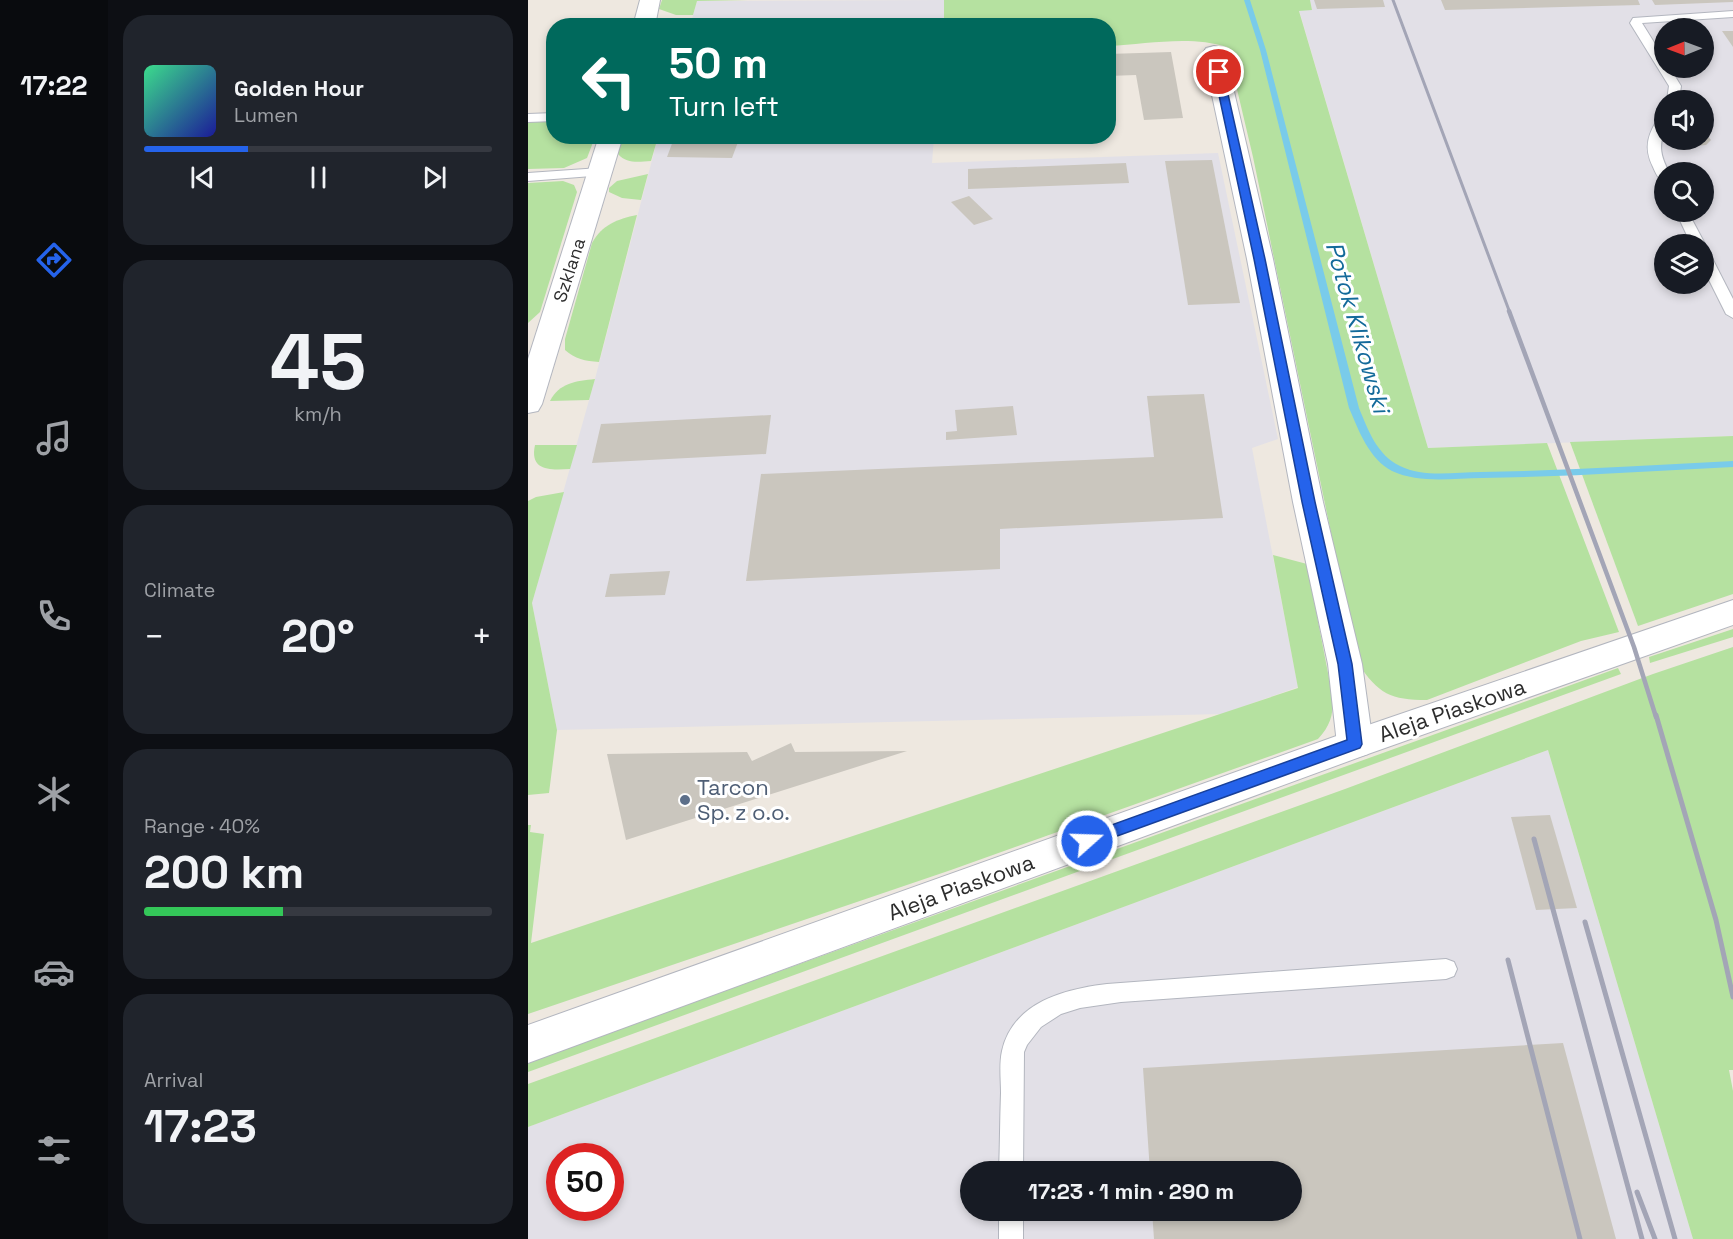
<!DOCTYPE html>
<html lang="en">
<head>
<meta charset="utf-8">
<style>
  :root { --surface:#171b24; --page:#20242c; --text:#f1f3f6; --muted:#9ea1a6; --line:#363941; --accent:#2563eb }
  body { margin:0; font-family:"Space Grotesk",sans-serif; background:var(--page); color:var(--text); height:100vh; display:flex; flex-direction:column; font-size:22px; white-space:nowrap }
  * { box-sizing:border-box; margin:0 }
  p { font-size:20px; color:var(--muted) }
  .icon { flex:none; width:33px; height:33px; fill:none; stroke:currentColor; stroke-width:2; stroke-linecap:round; stroke-linejoin:round }
  .map { position:relative; flex:1; overflow:hidden }
  .side { display:flex; flex-direction:column; gap:15px; padding:15px; background:#0d0f14; width:420px }
  .side>* { flex:none }
  .hud { position:absolute; left:18px; top:18px; width:570px; height:126px; border-radius:24px; box-shadow:0 3px 9px #0003; background:#00695c; color:#fff; overflow:hidden }
  .needle { width:39px; rotate:269deg }
  .fabs { position:absolute; left:1126px; top:18px; display:grid; gap:12px }
  .fabs a { display:grid; place-items:center; width:60px; height:60px; border-radius:50%; background:var(--surface); box-shadow:0 3px 9px #0003; font-size:30px }
  .speed { position:absolute; left:18px; top:1143px; display:flex; gap:12px; font-size:30px; font-weight:700; text-align:center }
  .speed>* { display:grid; place-content:center; width:78px; height:78px; border-radius:50%; background:var(--surface); box-shadow:0 3px 9px #0003; line-height:1 }
  .speed .limit { border:9px solid #d22; background:#fff; color:#111 }
  .pin { position:absolute; display:grid; place-items:center; width:51px; height:51px; color:#fff; margin:-26px; border:3px solid #fff; border-radius:50%; box-shadow:0 2px 6px #0007 }
  .me { position:absolute; width:66px; margin:-33px; rotate:70deg; stroke-linejoin:round; filter:drop-shadow(0 0 4px #0008) }
  .turn { display:flex; align-items:center; gap:21px; height:126px; padding:0 24px; font-size:27px }
  .turn .icon { width:78px; height:78px; stroke-width:2.5 }
  .turn b { display:block; font-size:42px; line-height:51px }
  .big { font-size:45px; font-weight:700; line-height:1.1 }
  .side .tile { flex:1; display:flex; flex-direction:column; justify-content:center; gap:9px; min-width:0; padding:0 21px; border-radius:24px; background:var(--page) }
  .side .dial { align-items:center; gap:0 }
  .dial b { font-size:78px; line-height:1 }
  .song { display:flex; align-items:center; gap:18px }
  .cover { width:72px; height:72px; border-radius:9px; background:linear-gradient(135deg,hsl(150 70% 55%),hsl(240 70% 35%)) }
  .played { height:6px; border-radius:3px; background:linear-gradient(90deg,var(--accent) 30%,var(--line) 30%) }
  .keys { display:flex; justify-content:space-around; direction:ltr }
  .heat { display:flex; justify-content:space-between; align-items:center; font-size:33px; direction:ltr }
  .charge { height:9px; border-radius:4px; background:linear-gradient(90deg,#34c759 40%,var(--line) 0) }
  .trip { position:absolute; left:432px; top:1161px; width:342px; height:60px; border-radius:30px; background:var(--surface); box-shadow:0 3px 9px #0003; font-weight:700; line-height:60px; text-align:center }
  main { display:flex; flex:1; min-height:0 }
  .dock { display:flex; flex-direction:column; width:108px; justify-content:space-around; align-items:center; background:#090b0e; color:var(--muted) }
  .dock .icon { width:42px; height:42px }
  .dock .active { color:var(--accent) }
  .dock b { font-size:27px; color:var(--text) }
  .map>svg:first-child { display:block }
  .industrial { fill:#e2e0e7; fill-rule:evenodd }
  .green { fill:#b5e1a0 }
  .lines { fill:none; stroke-linecap:round; stroke-linejoin:round }
  .stream { fill:#79cbea; fill-rule:evenodd }
  .building { fill:#cac6be }
  .service-casing { stroke:#b3b6bf; stroke-width:2 }
  .minor-casing { stroke:#b3b6bf; stroke-width:2 }
  .secondary-casing { stroke:#b3b6bf; stroke-width:2 }
  .service { fill:#fff; fill-rule:evenodd }
  .minor { fill:#fff; fill-rule:evenodd }
  .secondary { fill:#fff; fill-rule:evenodd }
  .rail-far2 { stroke:#a3a5b6; stroke-width:3 }
  .rail-far1 { stroke:#a3a5b6; stroke-width:4.5 }
  .rail { stroke:#a3a5b6; stroke-width:5 }
  .route { fill:#2563eb; stroke:#184099; stroke-width:1.5 }
  .service-dot { fill:#5c6f8a; stroke:#fff; stroke-width:2 }
  .labels { text-anchor:middle; dominant-baseline:central; stroke-width:6; stroke-linejoin:round; paint-order:stroke }
  .far-street-label { font-size:18px; fill:#2d2d2d; stroke:#fff }
  .street-label { font-size:22px; fill:#2d2d2d; stroke:#fff }
  .service-label { font-size:22px; fill:#4e5e75; stroke:#fff; text-anchor:start }
  .water-label { font-size:24px; font-style:italic; fill:#136a9a; stroke:#fff }
</style>
</head>
<body>
<main>
<nav class="dock">
<b>17:22</b>
<svg class="icon active" aria-label="directions" viewBox="0 0 24 24"><path d="M12 3l9 9-9 9-9-9zM9 14v-3h6M13 9l2 2-2 2"/></svg>
<svg class="icon" aria-label="music" viewBox="0 0 24 24"><path d="M9 18V5l10-2v13"/><circle cx="6" cy="18" r="3"/><circle cx="16" cy="16" r="3"/></svg>
<svg class="icon" aria-label="phone" viewBox="0 0 24 24"><path d="M5 4h4l2 5-3 2q2 4 5 5l2-3 5 2v4C11 20 4 13 5 4z"/></svg>
<svg class="icon" aria-label="climate" viewBox="0 0 24 24"><path d="M12 3v18M4 7l16 10M4 17L20 7"/></svg>
<svg class="icon" aria-label="car" viewBox="0 0 24 24"><path d="M5 17H2v-5l4-1 3-4h7l3 4 3 1v5h-3M9 17h6M6 11h13"/><circle cx="7" cy="17" r="2"/><circle cx="17" cy="17" r="2"/></svg>
<svg class="icon" aria-label="filters" viewBox="0 0 24 24"><path d="M4 7h16M4 17h16"/><circle cx="9" cy="7" r="2"/><circle cx="15" cy="17" r="2"/></svg>
</nav>
<section class="side">
<div class="tile">
<div class="song"><i class="cover"></i><div><b>Golden Hour</b><p>Lumen</p></div></div>
<div class="played"></div>
<div class="keys"><svg class="icon" aria-label="previous" viewBox="0 0 24 24"><path d="M18 5L8 12l10 7zM5 5v14"/></svg><svg class="icon" aria-label="pause" viewBox="0 0 24 24"><path d="M8 5v14M16 5v14"/></svg><svg class="icon" aria-label="next" viewBox="0 0 24 24"><path d="M6 5l10 7-10 7zM19 5v14"/></svg></div>
</div>
<div class="tile dial"><b>45</b><p>km/h</p></div>
<div class="tile"><p>Climate</p>
<div class="heat"><a>−</a><b class="big">20°</b><a>+</a></div>
</div>
<div class="tile"><p>Range · 40%</p><b class="big">200 km</b><div class="charge"></div></div>
<div class="tile"><p>Arrival</p><b class="big">17:23</b></div>
</section>
<div class="map">
<svg width="1205" height="1239" viewBox="0 0 1205 1239">
  <rect width="100%" height="100%" fill="#eee8e0"/>
  <g class="industrial">
    <polygon points="416,0 416,25 162,26 169,1"/>
    <path d="M782 0H1205V436L900 448 771 10H784ZM1137 28H1176V68H1137ZM1137 100H1176V140H1137ZM1137 172H1176V212H1137ZM1137 244H1176V284H1137Z"/>
    <polygon points="130,137 406,137 404,163 690,153 750,439 724,448 770,687 694,714 29,730 4,603 67,379"/>
    <path d="M1020 750 1165 1239H0V1127ZM32 1156H82V1208H32ZM442 1172H764V1210H442Z"/>
  </g>
  <g class="green">
    <polygon points="134,0 220,0 169,1 165,15 148,15 131,9"/>
    <path d="M416 0H782L784 10 771 11 900 448 1019 443 1091 632 1053 641 899 700C863 700 850 694 830 663L725 157 699 47C663 35 618 44 581 46L580 26 416 25Z"/>
    <polygon points="0,121 25,121 26,136 67,137 59,158 36,168 0,169"/>
    <path d="M94 137H130L123 161C110 162 99 164 90 154Z"/>
    <polygon points="120,174 113,200 94,198 81,192 81,188 89,181"/>
    <polygon points="35,181 46,185 49,192 12,312 0,323 0,183"/>
    <path d="M109 215 71 362C57 361 47 359 37 350V339L64 243C74 225 89 219 109 215Z"/>
    <path d="M67 379 61 400 22 401C31 383 48 381 67 379Z"/>
    <polygon points="1205,436 1205,594 1110,626 1042,442"/>
    <path d="M7 445H49L42 469C24 470 1 472 7 445Z"/>
    <polygon points="36,492 4,603 29,730 21,793 0,795 0,501 8,497"/>
    <path d="M745 555 779 564 805 699C805 716 802 726 790 739L423 870 0 1014V825H3L2 832 16 834 3 943 770 688Z"/>
    <polygon points="1205,629 1205,637 1122,663 1121,657"/>
    <polygon points="1205,647 1205,1070 1201,1070 1205,1091 1205,1239 1165,1239 1020,750 0,1127 0,1084 817,789 1125,674"/>
    <polygon points="1090,668 1093,674 0,1072 0,1062"/>
  </g>
  <g class="lines">
    <path class="stream" d="M716 0H722L738 50 831 408C840 430 849 455 872 466 896 478 927 472 953 472 1037 471 1121 465 1205 461V467C1121 471 1038 477 954 478 925 478 892 484 864 471 841 459 831 431 821 408L732 50Z"/>
  </g>
  <g class="building">
    <polygon points="786,0 855,0 857,7 789,9"/>
    <polygon points="913,0 1110,0 1112,5 917,10"/>
    <polygon points="1124,0 1205,0 1205,2 1127,5"/>
    <polygon points="1194,31 1205,31 1205,47"/>
    <polygon points="643,52 655,118 616,120 608,75 580,76 580,54"/>
    <polygon points="1176,132 1183,140 1178,145 1166,146 1151,140 1176,140"/>
    <polygon points="145,141 210,142 204,158 139,157"/>
    <polygon points="684,160 712,303 660,305 637,161"/>
    <polygon points="598,163 601,183 440,189 440,169"/>
    <polygon points="441,196 465,219 446,225 423,202"/>
    <polygon points="676,394 695,518 472,529 472,569 218,581 233,474 626,457 619,396"/>
    <polygon points="485,406 489,435 418,440 418,432 429,431 427,410"/>
    <polygon points="243,415 238,454 64,463 73,424"/>
    <polygon points="142,571 137,595 77,597 82,574"/>
    <polygon points="263,743 267,752 379,751 98,840 79,754 219,752 224,761"/>
    <polygon points="1022,815 1049,908 1008,910 983,817"/>
    <polygon points="1035,1043 1088,1239 626,1239 624,1210 764,1210 764,1172 622,1172 615,1068"/>
  </g>
  <g class="lines">
    <g class="service-casing">
      <g id="service">
        <polygon points="1205,11 1205,17 1114,23 1137,60 1137,68 1142,68 1153,86 1151,100 1139,100 1141,86 1102,23 1105,18"/>
        <polygon points="26,113 26,121 0,122 0,114"/>
        <path d="M1137 113C1137 141 1126 144 1141 172H1137V181C1130 179 1128 174 1125 167 1115 147 1120 133 1133 114Z"/>
        <polygon points="72,168 79,172 77,175 0,181 0,173"/>
        <polygon points="1148,212 1160,212 1177,244 1176,245 1163,244"/>
        <polygon points="1176,252 1183,256 1205,299 1205,318 1198,314 1176,270"/>
        <path d="M918 959 926 962 929 969 926 976 918 979 593 1002 552 1008 533 1014 513 1027 499 1045 496 1052 495 1172H471C472 1145 472 1119 473 1093 473 1080 471 1064 474 1051 485 1002 537 989 579 984Z"/>
        <rect x="471" y="1210" width="24" height="29"/>
      </g>
    </g>
    <g class="minor-casing">
      <g id="minor">
        <polygon points="112,0 132,0 127,26 105,26"/>
        <polygon points="686,46 694,48 697,53 745,259 795,502 834,664 845,744 840,754 827,758 814,754 809,744 800,664 765,502 719,259 675,53 678,48"/>
        <polygon points="71,136 95,136 14,404 10,411 0,413 0,359"/>
      </g>
    </g>
    <g class="secondary-casing">
      <polygon id="secondary" points="1205,600 1205,625 840,754 0,1063 0,1025 814,734"/>
    </g>
    <use href="#service" class="service"/>
    <use href="#minor" class="minor"/>
    <use href="#secondary" class="secondary"/>
    <polyline class="rail-far2" points="865,0 982,313"/>
    <polyline class="rail-far1" points="981,311 1106,647 1128,717"/>
    <g class="rail">
      <polyline points="1128,715 1188,920 1205,997"/>
      <polyline points="1006,839 1114,1239"/>
      <polyline points="1057,922 1147,1239"/>
      <polyline points="980,960 1052,1239"/>
      <polyline points="1109,1192 1127,1239"/>
    </g>
  </g>
  <polygon class="route" points="691,69 695,72 737,259 787,502 824,664 834,744 832,748 559,847 553,845 551,841 553,836 819,740 810,664 774,502 726,259 686,72"/>
  <circle class="service-dot" cx="157" cy="800" r="6"/>
  <g class="labels">
    <g class="far-street-label">
      <text transform="translate(41 270) rotate(-72)">Szklana</text>
    </g>
    <g class="street-label">
      <text transform="translate(924 710) rotate(-19)">Aleja Piaskowa</text>
      <text transform="translate(433 887) rotate(-20)">Aleja Piaskowa</text>
    </g>
    <g class="service-label">
      <text x="169" y="787">Tarcon<tspan x="169" dy="25">Sp. z o.o.</tspan></text>
    </g>
    <g class="water-label">
      <text transform="translate(830 327) rotate(74)">Potok Klikowski</text>
    </g>
  </g>
</svg>
<div class="fabs">
<a><svg class="needle" viewBox="-14 -14 28 28"><path d="M0-13l5 13h-10z" fill="#e53935"/><path d="M0 13l5-13h-10z" fill="#9ea1a6"/></svg></a>
<a><svg class="icon" aria-label="sound" viewBox="0 0 24 24"><path d="M4 9h4l5-4v14l-5-4H4zM17 9q2 3 0 6"/></svg></a>
<a><svg class="icon" aria-label="search" viewBox="0 0 24 24"><circle cx="10" cy="10" r="6"/><path d="M15 15l6 6"/></svg></a>
<a><svg class="icon" aria-label="layers" viewBox="0 0 24 24"><path d="M12 4l9 5-9 5-9-5zM3 14l9 5 9-5"/></svg></a>
</div>
<div class="speed"><div class="limit">50</div></div>
<div class="pin" style="left:691px;top:72px;background:#d93025"><svg class="icon" aria-label="arrive" viewBox="0 0 24 24"><path d="M6 21V4h12l-3 4 3 4H6"/></svg></div>
<svg class="me" style="left:559px;top:841px" viewBox="-20 -20 40 40"><circle r="17" fill="#2563eb" stroke="#fff" stroke-width="3"/><path d="M0-11L8 9 0 5-8 9z" fill="#fff"/></svg>
<div class="trip">17:23 · 1 min · 290 m</div>
<div class="hud">
<div class="turn"><svg class="icon" aria-label="left" viewBox="0 0 24 24"><path d="M17 20v-9H6M10 6l-5 5 5 5"/></svg><div><b>50 m</b>Turn left</div></div>
</div>
</div>
</main>
</body>
</html>
